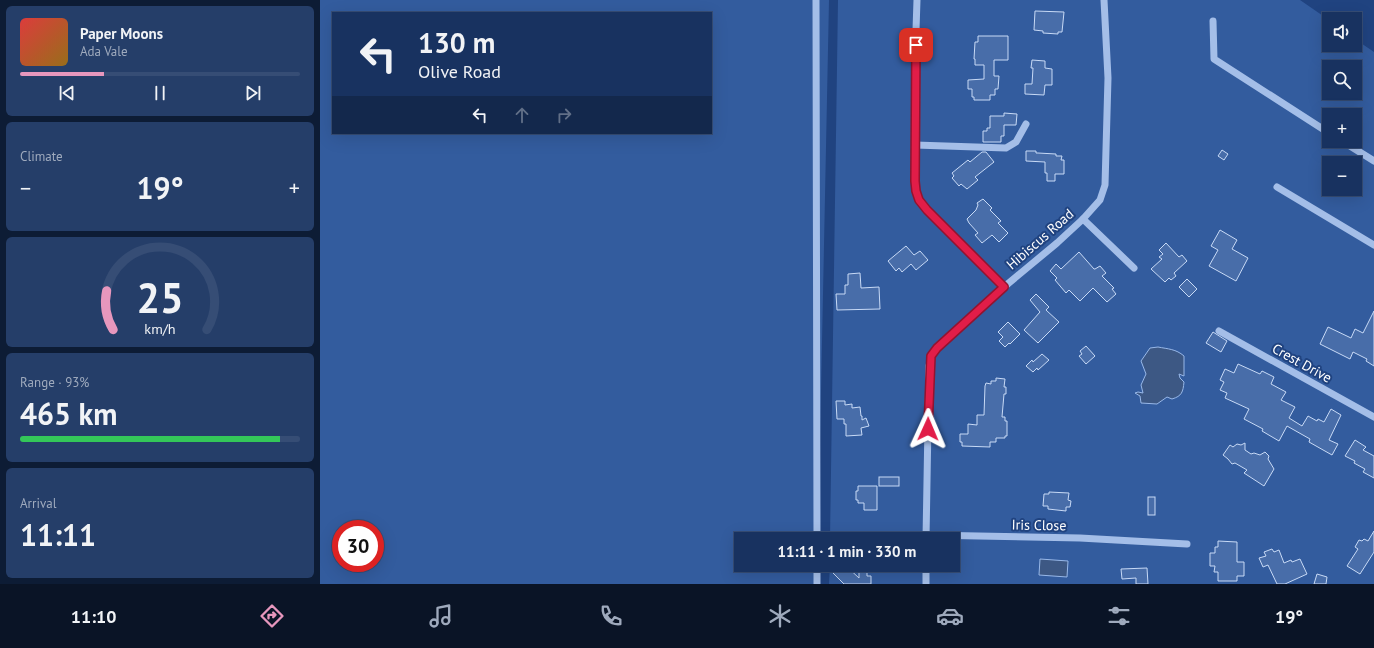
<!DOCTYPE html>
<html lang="en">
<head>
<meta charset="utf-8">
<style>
  :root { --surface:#183260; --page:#253e69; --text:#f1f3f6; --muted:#9faabd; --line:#364d75; --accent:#e797bd }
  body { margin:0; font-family:"PT Sans",sans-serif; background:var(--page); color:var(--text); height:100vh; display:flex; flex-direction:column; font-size:15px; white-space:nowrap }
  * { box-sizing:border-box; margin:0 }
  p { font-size:13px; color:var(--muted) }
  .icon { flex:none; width:22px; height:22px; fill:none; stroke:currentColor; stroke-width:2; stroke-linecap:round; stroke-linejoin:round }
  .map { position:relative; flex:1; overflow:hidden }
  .side { display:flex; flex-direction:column; gap:6px; padding:6px; background:#0d1c35; width:320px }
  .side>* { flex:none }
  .guide { position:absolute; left:12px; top:12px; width:380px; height:122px; border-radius:0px; box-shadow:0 4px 16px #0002,0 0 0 1px var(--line); background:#183260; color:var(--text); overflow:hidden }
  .buttons { position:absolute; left:1002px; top:12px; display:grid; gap:8px }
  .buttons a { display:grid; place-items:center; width:40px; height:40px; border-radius:0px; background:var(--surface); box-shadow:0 4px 16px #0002,0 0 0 1px var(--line); font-size:20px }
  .speed { position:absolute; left:12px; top:520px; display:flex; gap:8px; font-size:20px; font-weight:700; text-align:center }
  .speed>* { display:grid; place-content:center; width:52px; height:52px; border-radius:50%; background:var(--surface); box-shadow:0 4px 16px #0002,0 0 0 1px var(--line); line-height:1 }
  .speed .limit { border:6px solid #d22; background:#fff; color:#111 }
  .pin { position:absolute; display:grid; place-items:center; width:34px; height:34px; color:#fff; margin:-17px; border-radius:8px; box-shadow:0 2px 6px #0006 }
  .me { position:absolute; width:44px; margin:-22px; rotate:1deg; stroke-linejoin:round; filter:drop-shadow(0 0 3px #0008) }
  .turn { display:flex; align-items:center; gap:14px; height:84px; padding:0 20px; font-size:18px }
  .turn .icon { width:52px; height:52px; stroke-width:2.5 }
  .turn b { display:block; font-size:28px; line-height:34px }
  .lanes { display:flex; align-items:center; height:38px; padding:0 20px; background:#0003; justify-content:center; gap:20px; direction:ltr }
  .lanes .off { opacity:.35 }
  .big { font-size:30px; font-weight:600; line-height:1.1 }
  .side .widget { flex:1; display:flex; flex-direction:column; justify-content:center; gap:6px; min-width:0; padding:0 14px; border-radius:6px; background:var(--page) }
  .side .dial { align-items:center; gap:0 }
  .dial svg { height:104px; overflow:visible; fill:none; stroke:var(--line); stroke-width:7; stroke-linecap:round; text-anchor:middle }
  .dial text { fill:var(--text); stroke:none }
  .song { display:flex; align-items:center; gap:12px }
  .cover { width:48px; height:48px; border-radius:6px; background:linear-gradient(135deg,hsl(0 70% 55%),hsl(40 70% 35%)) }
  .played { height:4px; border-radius:2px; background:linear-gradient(90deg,var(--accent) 30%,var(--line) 30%) }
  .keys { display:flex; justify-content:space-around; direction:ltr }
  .heat { display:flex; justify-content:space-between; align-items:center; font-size:22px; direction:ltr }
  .charge { height:6px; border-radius:3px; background:linear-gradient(90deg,#34c759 93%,var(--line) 0) }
  .trip { position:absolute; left:414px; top:532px; width:226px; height:40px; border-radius:0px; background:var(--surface); box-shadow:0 4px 16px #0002,0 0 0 1px var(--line); font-weight:600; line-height:40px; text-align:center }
  .dock { display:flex; height:64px; justify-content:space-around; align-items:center; background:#0a1426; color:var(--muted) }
  .dock .icon { width:28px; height:28px }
  .dock .selected { color:var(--accent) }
  .dock b { font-size:18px; color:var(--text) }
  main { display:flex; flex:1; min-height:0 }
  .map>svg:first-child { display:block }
  .green { fill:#335c9e; fill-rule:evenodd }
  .water { fill:#3d5884; stroke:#98b8e9 }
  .building { fill:#486da9; stroke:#c8daf6 }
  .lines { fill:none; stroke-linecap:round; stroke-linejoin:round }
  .minor { stroke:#a4bee8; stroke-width:7 }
  .route-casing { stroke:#92132f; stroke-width:10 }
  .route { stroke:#e11d48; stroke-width:7 }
  .labels { text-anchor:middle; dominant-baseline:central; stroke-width:4; stroke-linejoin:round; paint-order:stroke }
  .street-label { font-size:14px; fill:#fff; stroke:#204380 }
</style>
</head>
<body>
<main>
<section class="side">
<div class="widget">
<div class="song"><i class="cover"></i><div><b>Paper Moons</b><p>Ada Vale</p></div></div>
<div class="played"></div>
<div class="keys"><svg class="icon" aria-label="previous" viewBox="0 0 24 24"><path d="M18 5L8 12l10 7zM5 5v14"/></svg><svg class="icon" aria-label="pause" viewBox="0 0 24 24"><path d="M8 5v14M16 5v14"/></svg><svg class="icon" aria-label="next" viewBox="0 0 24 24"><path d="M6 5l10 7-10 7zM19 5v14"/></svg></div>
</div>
<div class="widget"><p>Climate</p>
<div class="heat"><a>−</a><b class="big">19°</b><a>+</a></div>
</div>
<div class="widget dial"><svg viewBox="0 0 100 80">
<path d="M14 69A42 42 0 1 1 86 69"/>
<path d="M14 69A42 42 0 0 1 9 39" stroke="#e797bd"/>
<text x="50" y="56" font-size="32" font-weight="700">25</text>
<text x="50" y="72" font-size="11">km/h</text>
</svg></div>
<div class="widget"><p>Range · 93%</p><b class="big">465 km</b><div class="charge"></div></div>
<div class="widget"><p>Arrival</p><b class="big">11:11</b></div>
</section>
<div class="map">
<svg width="1054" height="584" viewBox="0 0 1054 584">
  <rect width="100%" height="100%" fill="#204380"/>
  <g class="green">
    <path d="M0 0H509L498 539H421V565H497V584H0ZM13 13H391V133H13ZM21 529H55V563H21Z"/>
    <path d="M518 0H980L1009 20V45H1035V39L1054 52V584H509L510 565H633V539H510ZM1009 67H1035V93H1009ZM1009 115H1035V141H1009ZM1009 163H1035V189H1009Z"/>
  </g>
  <g class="water">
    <path d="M838 347C848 349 856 349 864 356V376L859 374 860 378 864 382C863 392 862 396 852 399L847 397 837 404 821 403 820 396 815 393 818 392 823 393 821 385 826 374 821 361 830 348Z"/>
    <polygon points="720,559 748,561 747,577 719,575"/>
  </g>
  <g class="building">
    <polygon points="715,11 744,12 742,32 738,32 738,34 723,33 723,31 714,30"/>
    <polygon points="658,36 688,36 688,60 674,60 674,76 679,76 678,89 675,89 675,95 670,95 670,100 654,100 654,97 652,97 652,89 648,89 648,80 664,79 664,65 655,65 655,59 654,59 655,42 658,42"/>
    <polygon points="712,60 725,61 725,68 732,69 732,85 725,85 724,95 705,94 705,84 712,84 713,68 711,68"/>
    <polygon points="684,113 697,114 696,125 684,125 684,136 681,136 681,142 663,142 663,131 667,131 667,128 670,128 670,116 684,116"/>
    <polygon points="902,150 908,154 904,160 898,156"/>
    <polygon points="706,151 716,151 716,153 718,153 736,154 736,156 742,156 741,160 744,160 744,174 735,174 735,181 727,181 727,173 725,173 725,162 706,161"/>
    <polygon points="662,152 666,152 674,162 655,177 658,180 647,189 641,184 639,186 632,178 634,176 632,173 648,160 650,162"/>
    <polygon points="663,199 672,208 670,210 681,221 678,223 688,233 679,242 672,235 662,243 655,235 658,233 649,223 647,219 656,210 658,205 657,203"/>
    <polygon points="900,230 917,240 912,249 928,258 916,281 889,266 898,250 891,246"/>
    <polygon points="846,243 859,257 862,255 867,261 854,273 856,276 851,280 849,278 845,282 831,269 842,259 839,257 843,254 839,250"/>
    <polygon points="586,246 594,255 600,251 608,260 596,270 591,264 582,272 579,268 576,271 568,261"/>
    <polygon points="759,252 774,269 775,269 780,266 786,273 782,276 794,288 792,289 796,294 787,302 773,288 760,301 749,290 746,293 735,280 737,278 730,271 736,264 741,269"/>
    <polygon points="540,273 541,288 559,287 560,309 517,310 516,294 525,294 525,285 528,285 528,274"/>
    <polygon points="867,279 877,289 869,297 859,287"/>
    <polygon points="716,294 729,307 726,310 739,322 718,343 704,330 720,312 710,300"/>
    <polygon points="1054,311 1054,366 1046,361 1047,359 1033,352 1030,359 1000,344 1008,327 1031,338 1035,329 1043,333"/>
    <polygon points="688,322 700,334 690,344 689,343 685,347 679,341 683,337 678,332"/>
    <polygon points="893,332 907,341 901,352 886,343"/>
    <polygon points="766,346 775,356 766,364 759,356 762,354 760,351"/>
    <polygon points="722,354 729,360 718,370 717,368 713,372 706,366 712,360 713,362"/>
    <polygon points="918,364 940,374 942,371 954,377 951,384 966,392 961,400 975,407 969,418 982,426 988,416 997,421 998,419 1004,422 1011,409 1021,415 1009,440 1018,444 1012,455 989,442 990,439 967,426 959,441 942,431 943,429 924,419 929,409 905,398 907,393 900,390 904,382 900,380 905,369 914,373"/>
    <polygon points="676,378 685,379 684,387 686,387 686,394 684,394 682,417 685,417 685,421 687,421 687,436 685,436 685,438 676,438 676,442 670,442 670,447 642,446 642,442 640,442 640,434 648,434 648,424 657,425 657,415 664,415 665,386 666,383 671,384 671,381 676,381"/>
    <polygon points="516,401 525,401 525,405 532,404 532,408 540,407 541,416 542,416 542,420 546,418 549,426 541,428 542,435 526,436 526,424 524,424 524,419 517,419"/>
    <polygon points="1035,440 1046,447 1043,450 1054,456 1054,478 1043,472 1045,469 1034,463 1035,461 1025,456"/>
    <polygon points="925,443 925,450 931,454 934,453 940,455 945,452 949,456 948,459 954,469 944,486 924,473 927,470 915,463 912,464 908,459 903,455 910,445 913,447 917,444 921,445"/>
    <rect x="559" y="477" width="20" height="9"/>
    <polygon points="538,486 557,486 557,510 544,510 544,503 538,503 538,500 536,500 536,491 538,491"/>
    <polygon points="729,492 749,493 748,500 751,501 750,507 746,507 746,511 728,509 728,506 723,506 724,494 729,494"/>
    <rect x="828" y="497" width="7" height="18"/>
    <polygon points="1054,531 1054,552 1040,574 1027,566 1038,549 1035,547 1039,540 1042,541 1044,539 1048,541"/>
    <polygon points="898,541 917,542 917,562 924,562 924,576 917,576 917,581 898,581 898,572 894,572 895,566 890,566 890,553 895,553 895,547 898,547"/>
    <polygon points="952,549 954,552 959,550 964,563 971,560 972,562 980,559 987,574 965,584 957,584 948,565 943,567 939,558 946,556 944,552"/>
    <polygon points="519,565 525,565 539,578 539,568 547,568 547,576 551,576 551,584 524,584 512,572"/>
    <polygon points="827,568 828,584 816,584 816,578 802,579 801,569"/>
    <polygon points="997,574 1007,577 1006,584 994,584"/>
  </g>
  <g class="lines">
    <g class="minor">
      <polyline points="496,0 497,539"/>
      <polyline points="597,0 595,60 596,191 599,200 607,210 684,287"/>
      <polyline points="893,21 894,59 1009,133"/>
      <polyline points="1022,141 1054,161"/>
      <polyline points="595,145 686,148 696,142 706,124"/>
      <polyline points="957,187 1054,245"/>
      <polyline points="763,219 814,268"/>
      <polyline points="899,331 1054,417"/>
      <polyline points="606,535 760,538 867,544"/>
      <polyline points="606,539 609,366 611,356 617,348 684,287 737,243 763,219 780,200 785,185 788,78 784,0"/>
      <polyline points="497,565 497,584"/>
      <polyline points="606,565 606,584"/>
    </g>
  </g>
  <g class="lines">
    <g class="route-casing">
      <polyline id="route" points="596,45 595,181 596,191 599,200 607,210 684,287 617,348 611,356 608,429"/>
    </g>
    <use href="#route" class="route"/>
  </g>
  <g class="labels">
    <g class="street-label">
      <text transform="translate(720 239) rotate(-41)">Hibiscus Road</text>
      <text transform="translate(982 363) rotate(29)">Crest Drive</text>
      <text transform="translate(719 525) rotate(1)">Iris Close</text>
    </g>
  </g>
</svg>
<div class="buttons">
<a><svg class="icon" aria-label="sound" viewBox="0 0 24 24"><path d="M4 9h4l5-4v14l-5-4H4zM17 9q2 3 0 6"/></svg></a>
<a><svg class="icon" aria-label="search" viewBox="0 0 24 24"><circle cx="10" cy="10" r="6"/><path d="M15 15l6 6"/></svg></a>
<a>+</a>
<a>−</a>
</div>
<div class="speed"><div class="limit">30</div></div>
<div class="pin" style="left:596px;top:45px;background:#d93025"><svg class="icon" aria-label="arrive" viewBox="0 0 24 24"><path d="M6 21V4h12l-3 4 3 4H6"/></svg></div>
<svg class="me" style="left:608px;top:429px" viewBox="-20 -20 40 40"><path d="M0-17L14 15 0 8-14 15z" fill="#e11d48" stroke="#fff" stroke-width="4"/></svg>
<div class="trip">11:11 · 1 min · 330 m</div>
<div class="guide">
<div class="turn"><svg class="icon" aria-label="left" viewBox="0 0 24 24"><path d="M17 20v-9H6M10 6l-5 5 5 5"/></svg><div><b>130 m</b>Olive Road</div></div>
<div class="lanes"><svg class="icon" aria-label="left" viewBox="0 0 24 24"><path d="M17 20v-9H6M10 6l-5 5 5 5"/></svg><svg class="icon off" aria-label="ahead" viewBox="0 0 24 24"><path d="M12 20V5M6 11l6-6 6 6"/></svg><svg class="icon off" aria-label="right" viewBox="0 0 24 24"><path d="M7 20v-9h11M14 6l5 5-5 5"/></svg></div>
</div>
</div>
</main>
<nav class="dock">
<b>11:10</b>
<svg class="icon selected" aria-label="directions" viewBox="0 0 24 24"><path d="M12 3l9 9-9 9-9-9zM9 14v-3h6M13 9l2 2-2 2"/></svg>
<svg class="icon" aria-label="music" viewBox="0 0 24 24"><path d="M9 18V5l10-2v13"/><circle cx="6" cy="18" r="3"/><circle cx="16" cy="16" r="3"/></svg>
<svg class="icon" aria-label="phone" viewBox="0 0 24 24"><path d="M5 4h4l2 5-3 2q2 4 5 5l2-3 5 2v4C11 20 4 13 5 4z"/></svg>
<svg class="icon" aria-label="climate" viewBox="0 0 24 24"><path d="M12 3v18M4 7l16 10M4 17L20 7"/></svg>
<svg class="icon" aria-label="car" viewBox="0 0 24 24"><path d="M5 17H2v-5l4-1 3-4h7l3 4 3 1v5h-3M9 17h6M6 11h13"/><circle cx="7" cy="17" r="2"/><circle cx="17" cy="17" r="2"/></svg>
<svg class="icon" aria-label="filters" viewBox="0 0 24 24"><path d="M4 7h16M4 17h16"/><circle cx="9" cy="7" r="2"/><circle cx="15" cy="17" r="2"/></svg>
<b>19°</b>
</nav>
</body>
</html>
